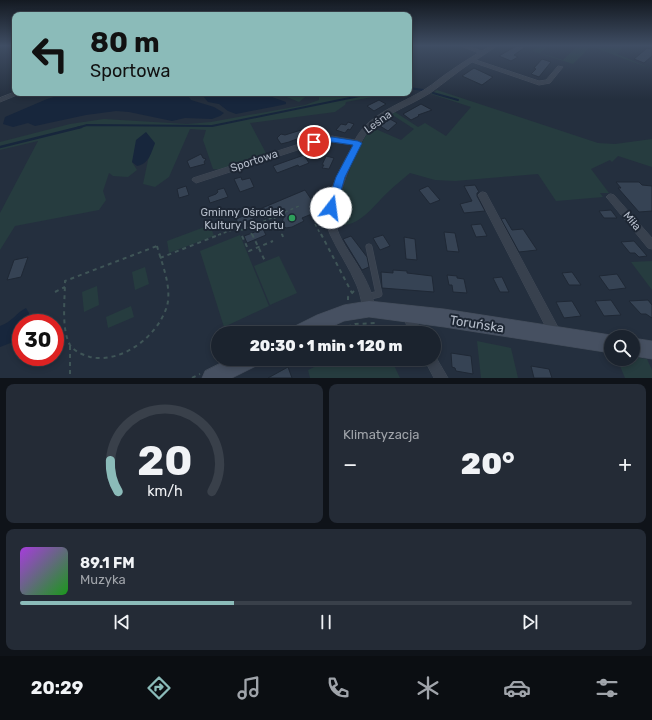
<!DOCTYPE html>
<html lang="pl">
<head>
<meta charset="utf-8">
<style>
  :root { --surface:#1b232e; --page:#242b36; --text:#f1f3f6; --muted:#a0a4aa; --line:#39404a; --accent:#8bbbb9 }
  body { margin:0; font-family:Rubik,sans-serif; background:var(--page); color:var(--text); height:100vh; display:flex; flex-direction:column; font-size:15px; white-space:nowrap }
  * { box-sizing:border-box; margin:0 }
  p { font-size:13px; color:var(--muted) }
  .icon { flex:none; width:22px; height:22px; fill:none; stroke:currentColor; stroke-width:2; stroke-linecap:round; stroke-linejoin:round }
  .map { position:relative; height:378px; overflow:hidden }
  .sheet { display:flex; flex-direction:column; gap:6px; padding:6px; background:#0f1319; flex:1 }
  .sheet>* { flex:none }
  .guide { position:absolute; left:12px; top:12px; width:400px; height:84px; border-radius:8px; box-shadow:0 2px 6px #0003,0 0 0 1px var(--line); background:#8bbbb9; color:#111; overflow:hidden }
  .controls { position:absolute; left:604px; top:330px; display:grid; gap:8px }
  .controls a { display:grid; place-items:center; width:36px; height:36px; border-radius:50%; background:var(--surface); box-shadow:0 2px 6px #0003,0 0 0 1px var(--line); font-size:20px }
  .speed { position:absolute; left:12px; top:314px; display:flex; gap:8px; font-size:20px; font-weight:700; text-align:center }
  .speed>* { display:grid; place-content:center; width:52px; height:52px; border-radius:50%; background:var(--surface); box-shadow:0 2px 6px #0003,0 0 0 1px var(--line); line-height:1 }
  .speed .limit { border:6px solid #d22; background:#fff; color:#111 }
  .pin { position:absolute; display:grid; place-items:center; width:34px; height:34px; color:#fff; margin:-17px; border:2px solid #fff; border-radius:50%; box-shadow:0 1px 4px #0007 }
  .me { position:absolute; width:44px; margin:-22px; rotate:15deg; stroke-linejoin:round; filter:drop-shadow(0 0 3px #0008) }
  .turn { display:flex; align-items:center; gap:14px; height:84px; padding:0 12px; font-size:18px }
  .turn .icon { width:52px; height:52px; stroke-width:2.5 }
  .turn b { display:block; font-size:28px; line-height:34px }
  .big { font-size:30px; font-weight:800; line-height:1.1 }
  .sheet .widget { flex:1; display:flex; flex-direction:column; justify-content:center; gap:6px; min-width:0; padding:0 14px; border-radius:8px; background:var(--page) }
  .sheet .dial { align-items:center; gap:0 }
  .dial svg { height:104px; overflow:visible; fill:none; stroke:var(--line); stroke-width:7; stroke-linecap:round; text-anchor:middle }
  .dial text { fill:var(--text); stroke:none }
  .song { display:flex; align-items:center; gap:12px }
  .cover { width:48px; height:48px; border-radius:6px; background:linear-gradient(135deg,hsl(280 70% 55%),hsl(120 70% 35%)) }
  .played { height:4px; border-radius:2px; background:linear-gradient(90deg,var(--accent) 35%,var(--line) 35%) }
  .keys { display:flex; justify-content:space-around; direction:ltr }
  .heat { display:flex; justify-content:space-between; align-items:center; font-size:22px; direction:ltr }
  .sheet .tiles { flex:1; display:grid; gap:6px; grid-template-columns:1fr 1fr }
  .widget:last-child { grid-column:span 2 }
  .trip { position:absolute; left:211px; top:326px; width:230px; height:40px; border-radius:20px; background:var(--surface); box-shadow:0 2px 6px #0003,0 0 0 1px var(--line); font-weight:800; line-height:40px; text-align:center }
  .dock { display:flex; height:64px; justify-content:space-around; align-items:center; background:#0b0e12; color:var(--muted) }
  .dock .icon { width:28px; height:28px }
  .dock .selected { color:var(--accent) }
  .dock b { font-size:18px; color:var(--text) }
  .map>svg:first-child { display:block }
  .green { fill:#263c3f }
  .water { fill:#17263c }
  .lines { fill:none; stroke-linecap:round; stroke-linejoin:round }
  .stream-far1 { stroke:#17263c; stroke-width:2 }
  .stream { stroke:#17263c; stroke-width:2.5 }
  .building { fill:#364354; stroke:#1f2835 }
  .service-casing { stroke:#414a57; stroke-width:7 }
  .minor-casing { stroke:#414a57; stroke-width:1 }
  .secondary-casing { stroke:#414a57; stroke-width:1 }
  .path-far1 { stroke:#3f5557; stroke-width:1.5; stroke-dasharray:3 3; stroke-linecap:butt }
  .path { stroke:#3f5557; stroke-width:2; stroke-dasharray:4 4; stroke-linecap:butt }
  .service { stroke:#38414e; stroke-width:6 }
  .minor { fill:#38414e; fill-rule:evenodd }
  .secondary { fill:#465061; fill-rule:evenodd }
  .route { fill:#1a73e8; stroke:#114b97 }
  .leisure-dot { fill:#2e9e5b; stroke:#1d2633; stroke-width:1.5 }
  .labels { text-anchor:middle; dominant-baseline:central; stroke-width:4; stroke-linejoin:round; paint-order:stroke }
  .street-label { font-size:11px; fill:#b4bcc9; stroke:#1d2633 }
  .poi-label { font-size:11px; fill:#b4bcc9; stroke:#1d2633; text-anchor:end }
  .near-street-label { font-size:13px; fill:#b4bcc9; stroke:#1d2633 }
</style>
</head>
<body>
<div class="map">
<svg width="652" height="378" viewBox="0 0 652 378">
  <rect width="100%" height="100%" fill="#242f3e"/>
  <g class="green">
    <polygon points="538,46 548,46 540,53 563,60 576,47 574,46 625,46 617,54 652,69 595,48 588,49 573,64 532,51"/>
    <path d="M437 90 598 143 615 144 652 139V167L618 156 612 162 610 160 591 169 609 193H600L603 197 556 201 538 174 455 181 435 180 410 173C403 179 395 185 388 192 376 203 362 224 344 225L341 217 335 212C344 183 355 152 371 127L401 140 414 129 391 114 395 112 418 127 425 123 446 136 471 107 431 94Z"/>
    <polygon points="277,93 310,93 299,102"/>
    <polygon points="319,93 337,93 339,95 349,93 393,93 346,102 345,105 335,112 250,123 267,155 221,170 213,169 203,140 206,130 190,129 169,177 155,187 143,184 148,160 155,143 132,162 137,170 128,177 113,176 109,173 103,191 106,200 99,210 15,226 0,250 0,213 38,141 0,150 0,142 70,124 104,119 187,124 211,122 305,105 319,100"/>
    <polygon points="210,225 214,236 169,253 167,241"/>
    <polygon points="240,235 269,306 224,327 200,251"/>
    <polygon points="279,256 297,293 270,305 254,266"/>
    <polygon points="652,261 652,290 631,262"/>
    <polygon points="145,267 149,284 135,290 132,272"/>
    <polygon points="97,286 99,305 84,312 82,292"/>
    <polygon points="131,306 134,317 108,328 106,317"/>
    <polygon points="477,341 511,348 518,378 481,378"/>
    <polygon points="633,357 647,359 652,370 652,378 625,378 617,359 633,359"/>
    <polygon points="331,359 391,359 400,378 310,378 308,370"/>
  </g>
  <g class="water">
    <polygon points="68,93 171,93 178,95 183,93 261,93 286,102 286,104 282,105 236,114 228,111 219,104 208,102 203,96 195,94 189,97 191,100 214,107 224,113 220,116 212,119 185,118 172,121 129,112 116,111 86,115 35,126 28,123 13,127 3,124 5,117 47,99"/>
    <path d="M146 132 155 143C151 153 149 164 137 166L132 162 136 140Z"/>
    <path d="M26 308 29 313 30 323H21V339L0 347V326C12 322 16 313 26 308Z"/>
  </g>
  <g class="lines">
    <g class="stream-far1">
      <polyline points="409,88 423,90"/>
      <polyline points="433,93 458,100"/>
      <polyline points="77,128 87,125 212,126 374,93"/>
    </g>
    <polyline class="stream" points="0,147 81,127"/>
  </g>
  <g class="building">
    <polygon points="516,46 527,46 514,55 518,57 511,61 499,56"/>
    <polygon points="647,48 652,49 652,56 644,63 634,59"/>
    <polygon points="542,59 551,62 539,77 531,74 536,69 534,68"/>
    <polygon points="474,68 493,77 482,85 462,76"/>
    <polygon points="379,100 386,104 374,111 367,106"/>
    <polygon points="421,104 432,110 418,115 419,116 411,120 403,114"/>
    <polygon points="390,119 397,123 388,131 380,126"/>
    <polygon points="348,122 354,124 350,130 348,129 345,133 336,130 341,124 346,125"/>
    <polygon points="311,127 315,132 289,142 281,144 277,138 281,134 285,135"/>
    <polygon points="201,154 203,158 206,159 204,162 205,164 190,168 187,161"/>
    <polygon points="304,155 309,163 299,167 298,165 277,173 273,166"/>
    <polygon points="326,156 334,158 329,169 322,168 324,165 322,165"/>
    <polygon points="241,177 242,180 250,178 254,187 240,192 234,179"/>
    <polygon points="616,182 639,182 642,185 652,186 652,211 639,212 618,188 621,188"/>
    <polygon points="475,185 479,192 477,193 477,196 485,211 464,213 460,204 472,201 464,186"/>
    <polygon points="186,186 189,195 179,198 177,189"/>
    <polygon points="428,186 440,200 430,204 419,190"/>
    <polygon points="224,188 228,197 210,203 208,197 216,194 218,192 217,190"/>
    <polygon points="305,190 319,211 302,218 304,221 292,227 286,228 282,224 285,210 264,219 262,215 239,225 236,219"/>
    <polygon points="611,210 617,218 604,218 599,211"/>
    <polygon points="505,218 512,230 523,229 537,250 519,252 501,219"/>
    <polygon points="481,224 487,236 476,237 471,225"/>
    <polygon points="263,229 266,235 247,243 244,236"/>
    <polygon points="444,232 455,233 459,252 447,251"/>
    <polygon points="383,235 390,246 380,250 373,238"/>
    <polygon points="351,236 367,257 369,267 362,270 343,239"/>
    <polygon points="404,237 415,239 417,260 406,259"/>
    <polygon points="634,241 647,256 639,257 635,253 630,253 621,242"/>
    <polygon points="28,257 21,277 7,280 14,260"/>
    <polygon points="393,270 407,271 407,273 432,276 434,292 382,288 381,272 393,273"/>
    <polygon points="572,272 581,285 569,285 562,273"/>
    <polygon points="617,274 626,288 609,290 599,276"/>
    <polygon points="447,275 457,276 457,278 464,279 467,293 453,292 452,285 449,285"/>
    <polygon points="502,277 509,292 500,292 493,278"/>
    <polygon points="611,300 621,315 604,316 595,301"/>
    <polygon points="648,300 652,305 652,318 646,314 641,314 629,301"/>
    <polygon points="572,301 581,316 564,318 556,302"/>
    <polygon points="451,353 471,356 473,374 456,371 455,368 452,367"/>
    <polygon points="531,366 549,369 552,378 534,378"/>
    <polygon points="288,367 292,378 268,378"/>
  </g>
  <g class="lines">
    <g class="service-casing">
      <polyline id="service" points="367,297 379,294 369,247"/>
    </g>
    <g class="minor-casing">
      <g id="minor">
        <path d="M461 46H468L482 51 490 46H497L476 60 539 81 546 80 558 66 563 67 550 83 539 85 472 62C457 72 444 83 430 93 411 105 389 112 372 127 360 138 347 173 342 189 338 199 333 211 335 222 338 238 351 254 359 268 365 278 378 302 373 313L369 315 365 313C361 304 361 295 357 286 350 268 338 252 330 234 317 207 340 169 353 145L332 142 316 144 196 183 192 180 193 178 315 139 332 136 355 140C368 114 401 104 424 90 434 84 442 76 452 70 460 64 469 59 478 53Z"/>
        <polygon points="15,92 22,93 0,102 0,98"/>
        <polygon points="483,192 486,193 560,331 562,335 560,339 556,341 552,339 478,195 480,193"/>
        <polygon points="611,194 614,195 652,238 652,249 648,248 608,199 606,197 608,195"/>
        <polygon points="409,308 413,310 421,333 409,333 403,314 405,310"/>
        <polygon points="434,354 448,378 434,378 424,359 434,359"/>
      </g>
    </g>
    <g class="secondary-casing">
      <g id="secondary">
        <polygon points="369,301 444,309 611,335 616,337 611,337 611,353 444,327 369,317 344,321 318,333 290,333 293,327 317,315 344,305"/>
        <polygon points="633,338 652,341 652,359 633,356"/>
        <polygon points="229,359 258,359 256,366 232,378 202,378 205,371"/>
      </g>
    </g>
    <g class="path-far1">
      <polyline points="274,217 299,206"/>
      <polyline points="315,224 321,235"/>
      <polyline points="251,233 252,235"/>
      <polyline points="218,235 235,229 242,230 274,217 282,235"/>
    </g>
    <g class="path">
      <polyline points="252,234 265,261"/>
      <polyline points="282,234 283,237"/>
      <polyline points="321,234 352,293"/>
      <polyline points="242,236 249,251 273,241"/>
      <path d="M157 246C162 264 172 287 167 306 158 336 122 364 90 357 83 355 74 351 70 345 61 329 65 299 65 281Z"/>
      <polyline points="160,258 221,234"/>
      <polyline points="55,292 65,287"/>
      <polyline points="348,300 348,297 354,291"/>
      <polyline points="332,332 355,324 377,323"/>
      <polyline points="280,333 287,330"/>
      <polyline points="70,346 70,378"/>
      <polyline points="261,361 265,359"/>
      <polyline points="192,378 200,374"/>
    </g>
    <use href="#service" class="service"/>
    <use href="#minor" class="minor"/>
    <use href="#secondary" class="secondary"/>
  </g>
  <linearGradient id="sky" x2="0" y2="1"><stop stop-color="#141a22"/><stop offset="0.46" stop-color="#3f4d63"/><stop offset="1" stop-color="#3f4d63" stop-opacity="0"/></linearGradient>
  <rect width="652" height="99" fill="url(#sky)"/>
  <polygon class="route" points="332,137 358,141 362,143 345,177 336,208 334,210 328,210 326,208 336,177 353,145 332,142 314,144 310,142 314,139"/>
  <circle class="leisure-dot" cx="292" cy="218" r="4"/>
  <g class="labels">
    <g class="street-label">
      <text transform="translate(378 122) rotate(-36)">Leśna</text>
      <text transform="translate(254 161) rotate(-18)">Sportowa</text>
      <text transform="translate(632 221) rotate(50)">Miła</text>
    </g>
    <g class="poi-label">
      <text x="284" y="212">Gminny Ośrodek<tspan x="284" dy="13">Kultury I Sportu</tspan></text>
    </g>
    <g class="near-street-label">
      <text transform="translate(477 324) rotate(9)">Toruńska</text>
    </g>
  </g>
</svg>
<div class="controls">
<a><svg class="icon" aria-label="search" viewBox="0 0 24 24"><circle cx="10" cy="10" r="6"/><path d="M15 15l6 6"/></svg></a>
</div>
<div class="speed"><div class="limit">30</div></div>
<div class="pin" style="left:314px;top:142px;background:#d93025"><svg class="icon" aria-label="arrive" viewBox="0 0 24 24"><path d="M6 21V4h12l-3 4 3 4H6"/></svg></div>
<svg class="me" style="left:331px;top:208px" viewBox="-20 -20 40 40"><circle r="19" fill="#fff"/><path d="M0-13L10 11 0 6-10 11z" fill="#1a73e8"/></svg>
<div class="trip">20:30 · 1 min · 120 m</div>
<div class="guide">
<div class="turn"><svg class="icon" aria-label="left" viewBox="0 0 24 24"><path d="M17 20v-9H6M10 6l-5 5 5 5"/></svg><div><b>80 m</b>Sportowa</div></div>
</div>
</div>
<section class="sheet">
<div class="tiles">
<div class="widget dial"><svg viewBox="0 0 100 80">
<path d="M14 69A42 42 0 1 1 86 69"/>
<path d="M14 69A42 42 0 0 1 8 45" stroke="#8bbbb9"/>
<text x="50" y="56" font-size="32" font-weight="700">20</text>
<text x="50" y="72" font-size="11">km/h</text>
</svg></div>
<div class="widget"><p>Klimatyzacja</p>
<div class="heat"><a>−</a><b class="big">20°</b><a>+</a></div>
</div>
<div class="widget">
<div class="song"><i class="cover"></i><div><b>89.1 FM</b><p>Muzyka</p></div></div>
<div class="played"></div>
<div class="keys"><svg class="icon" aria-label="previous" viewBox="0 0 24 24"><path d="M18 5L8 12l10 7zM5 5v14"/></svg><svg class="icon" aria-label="pause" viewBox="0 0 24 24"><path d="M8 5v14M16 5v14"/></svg><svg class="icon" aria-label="next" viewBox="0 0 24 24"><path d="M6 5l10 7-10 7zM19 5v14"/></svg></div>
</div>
</div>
</section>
<nav class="dock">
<b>20:29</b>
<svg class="icon selected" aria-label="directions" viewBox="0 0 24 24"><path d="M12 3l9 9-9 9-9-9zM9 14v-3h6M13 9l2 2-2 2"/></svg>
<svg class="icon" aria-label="music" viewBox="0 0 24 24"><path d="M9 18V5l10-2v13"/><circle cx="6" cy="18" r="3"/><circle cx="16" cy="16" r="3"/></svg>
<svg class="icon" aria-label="phone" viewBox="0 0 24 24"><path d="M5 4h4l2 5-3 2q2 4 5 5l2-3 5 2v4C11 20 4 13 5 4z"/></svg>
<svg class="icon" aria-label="climate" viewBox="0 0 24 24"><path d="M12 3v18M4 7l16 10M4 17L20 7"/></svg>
<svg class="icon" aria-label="car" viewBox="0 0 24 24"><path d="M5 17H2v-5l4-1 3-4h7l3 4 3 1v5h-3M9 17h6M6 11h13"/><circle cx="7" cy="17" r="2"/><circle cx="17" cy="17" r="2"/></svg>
<svg class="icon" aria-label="filters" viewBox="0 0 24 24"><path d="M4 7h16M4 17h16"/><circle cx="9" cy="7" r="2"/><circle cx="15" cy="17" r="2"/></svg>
</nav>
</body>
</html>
